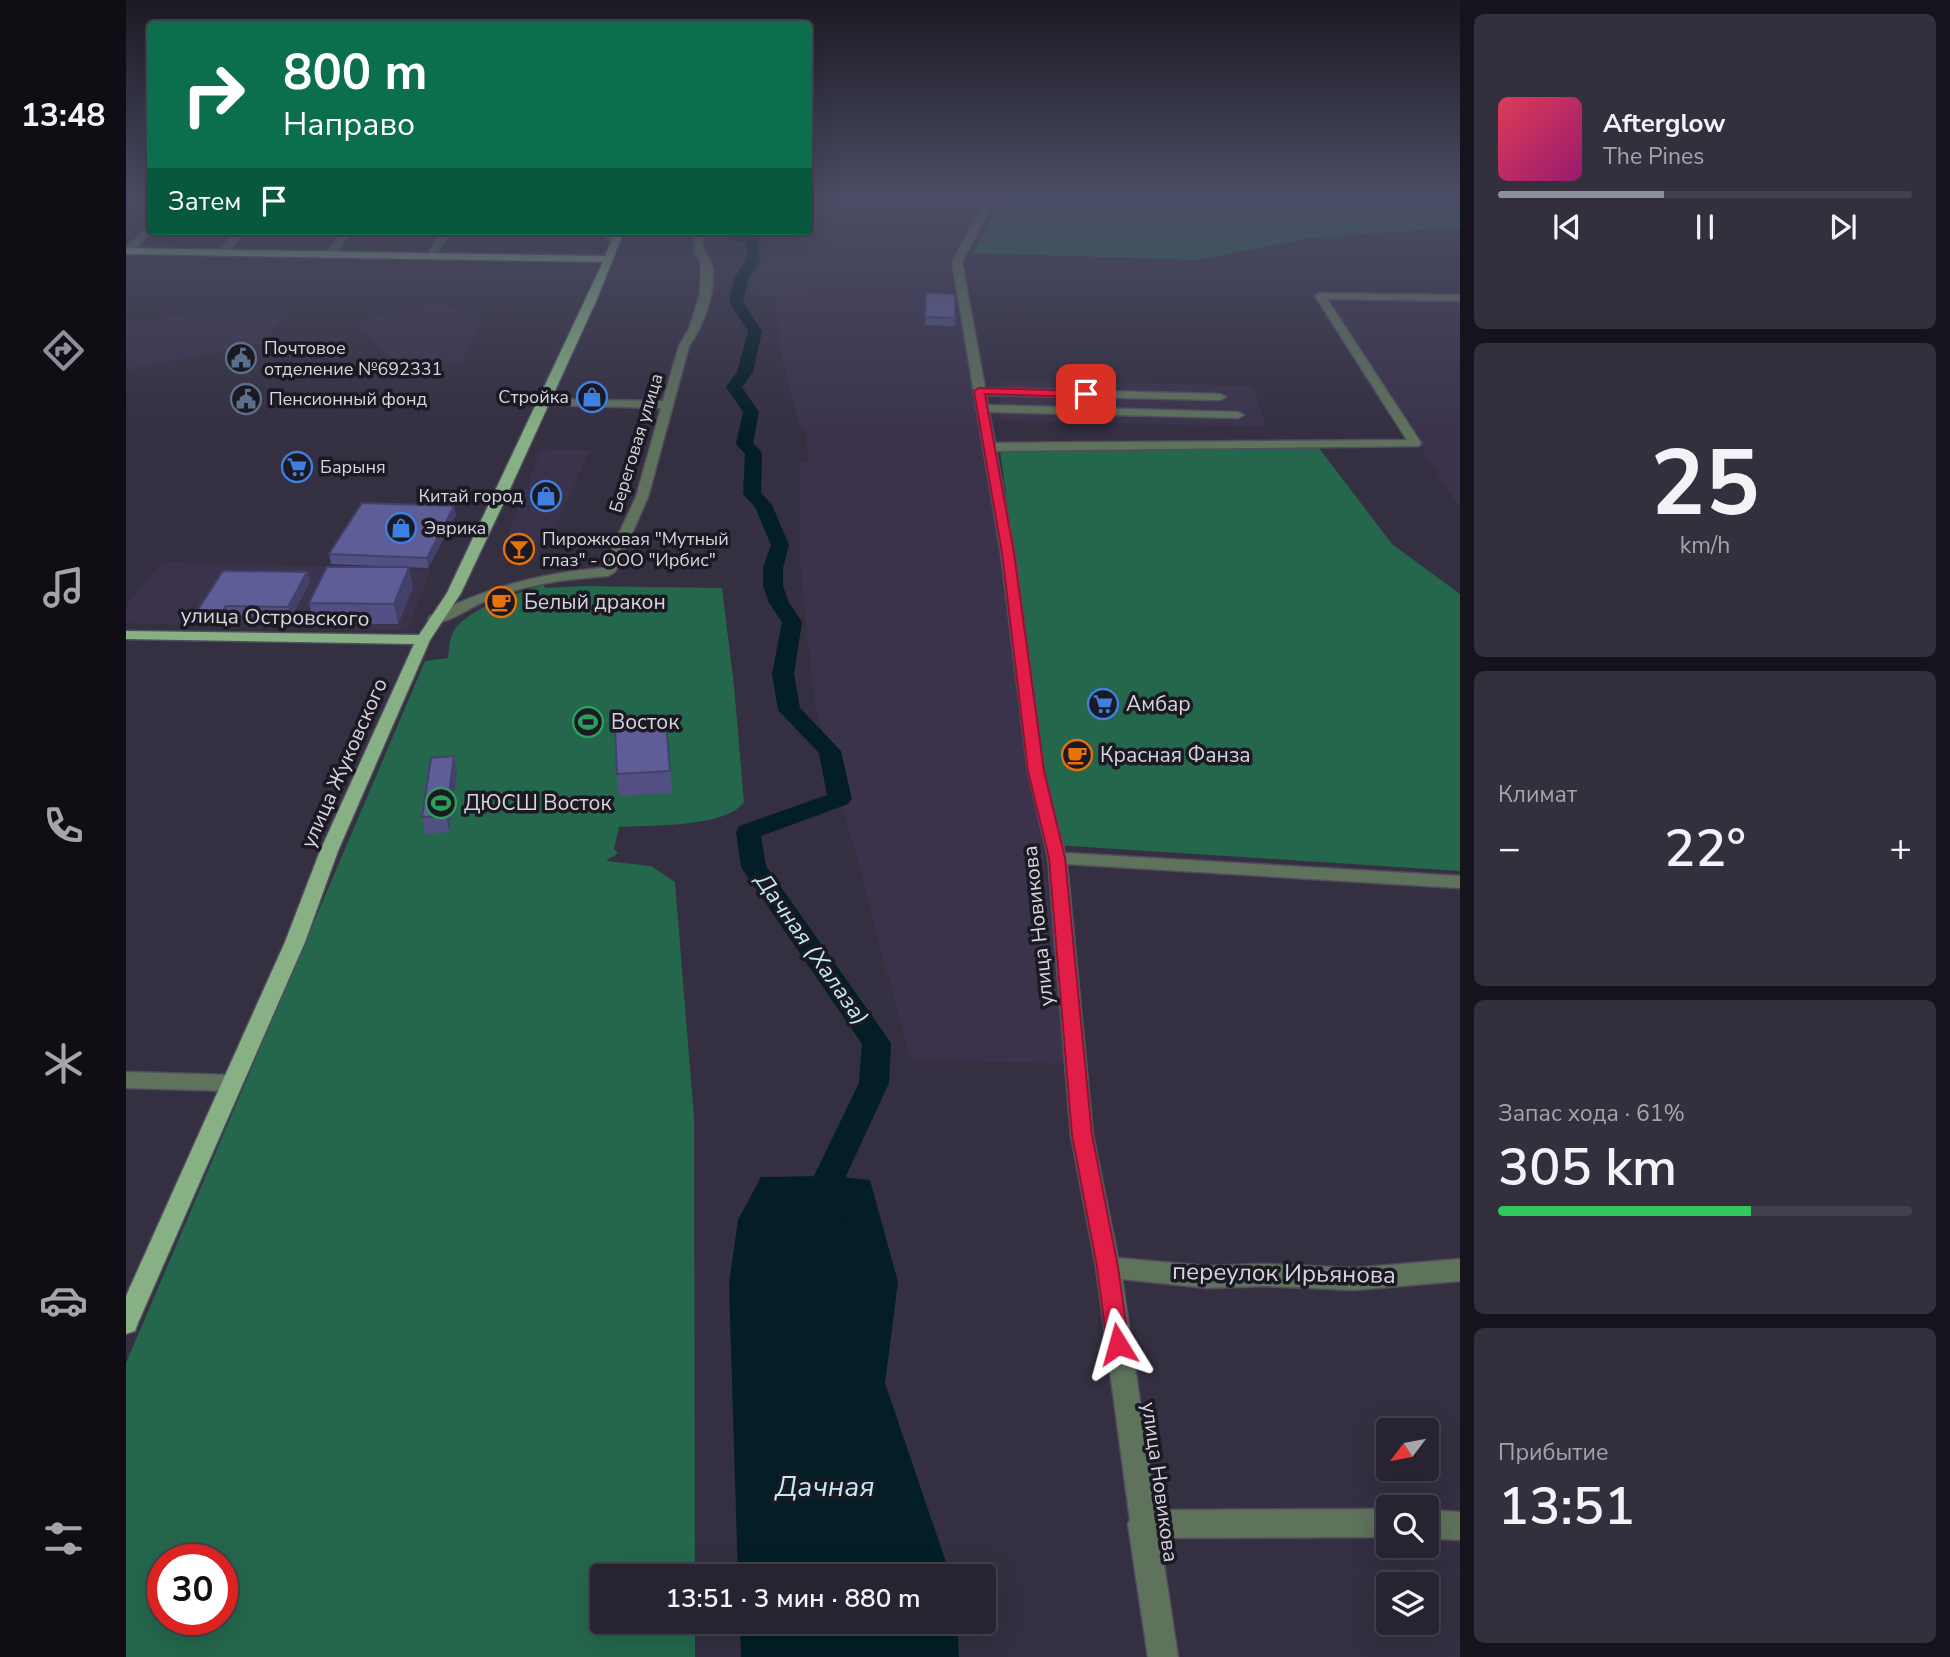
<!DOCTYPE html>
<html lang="ru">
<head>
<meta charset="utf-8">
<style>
  :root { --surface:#272331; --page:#332f3d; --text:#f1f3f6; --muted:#a4a4ab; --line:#43404d; --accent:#8c9099 }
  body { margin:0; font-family:"Nunito Sans",sans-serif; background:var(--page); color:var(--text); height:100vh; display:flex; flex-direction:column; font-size:26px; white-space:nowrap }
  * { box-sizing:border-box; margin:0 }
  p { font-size:23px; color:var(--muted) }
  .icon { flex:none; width:38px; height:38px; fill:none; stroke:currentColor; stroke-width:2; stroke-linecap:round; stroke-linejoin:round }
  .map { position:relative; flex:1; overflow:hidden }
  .panel { display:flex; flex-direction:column; gap:14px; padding:14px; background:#15131b; width:490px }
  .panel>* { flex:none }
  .guide { position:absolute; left:21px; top:21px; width:665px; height:214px; border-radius:7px; box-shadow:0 7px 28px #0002,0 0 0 2px var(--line); background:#0b6e4f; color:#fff; overflow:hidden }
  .needle { width:46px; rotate:238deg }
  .fabs { position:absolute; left:1250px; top:1418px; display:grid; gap:14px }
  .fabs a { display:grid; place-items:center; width:63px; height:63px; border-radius:7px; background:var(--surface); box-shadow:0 7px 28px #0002,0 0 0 2px var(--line); font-size:35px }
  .speed { position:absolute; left:21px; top:1544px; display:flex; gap:14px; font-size:35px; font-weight:700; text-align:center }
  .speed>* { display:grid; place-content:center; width:91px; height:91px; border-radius:50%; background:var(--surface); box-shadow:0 7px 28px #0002,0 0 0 2px var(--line); line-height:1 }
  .speed .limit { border:10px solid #d22; background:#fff; color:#111 }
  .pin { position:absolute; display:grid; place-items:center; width:60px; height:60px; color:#fff; margin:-30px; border-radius:14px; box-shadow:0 4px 10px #0006 }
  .me { position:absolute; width:77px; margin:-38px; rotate:352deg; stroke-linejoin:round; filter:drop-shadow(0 0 5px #0008) }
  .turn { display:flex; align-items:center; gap:24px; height:147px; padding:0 21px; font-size:32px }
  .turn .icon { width:91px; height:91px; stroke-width:2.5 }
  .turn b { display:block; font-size:49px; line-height:60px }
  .then { display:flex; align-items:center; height:66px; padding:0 21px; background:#0003; gap:14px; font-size:26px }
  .big { font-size:52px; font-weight:600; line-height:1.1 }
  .panel .tile { flex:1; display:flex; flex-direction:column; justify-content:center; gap:10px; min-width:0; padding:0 24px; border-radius:10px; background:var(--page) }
  .panel .dial { align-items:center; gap:0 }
  .dial b { font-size:91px; line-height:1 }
  .song { display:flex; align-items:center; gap:21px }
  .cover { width:84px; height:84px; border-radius:10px; background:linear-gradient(135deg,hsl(350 70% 55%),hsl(320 70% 35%)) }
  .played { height:7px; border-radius:4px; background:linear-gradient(90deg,var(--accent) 40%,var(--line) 40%) }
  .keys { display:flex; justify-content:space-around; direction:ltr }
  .heat { display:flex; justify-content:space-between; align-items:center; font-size:38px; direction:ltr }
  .charge { height:10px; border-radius:5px; background:linear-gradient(90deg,#34c759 61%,var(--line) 0) }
  .trip { position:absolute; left:464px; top:1564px; width:406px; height:70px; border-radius:7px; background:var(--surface); box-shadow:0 7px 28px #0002,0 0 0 2px var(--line); font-weight:600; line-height:70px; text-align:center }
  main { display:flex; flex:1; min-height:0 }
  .tabs { display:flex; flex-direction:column; width:126px; justify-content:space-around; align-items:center; background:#100e14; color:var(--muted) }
  .tabs .icon { width:49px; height:49px }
  .tabs .selected { color:var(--accent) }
  .tabs b { font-size:32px; color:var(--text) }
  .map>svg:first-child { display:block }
  .built { fill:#3b334c }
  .green { fill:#24674c; fill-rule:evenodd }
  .water { fill:#031e26 }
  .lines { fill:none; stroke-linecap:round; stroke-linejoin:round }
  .river { fill:#031e26; fill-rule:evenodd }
  .minor-casing { stroke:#514d5e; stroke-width:3 }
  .major-casing { stroke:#514d5e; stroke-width:3 }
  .minor { fill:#5e725c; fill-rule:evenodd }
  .major { fill:#87b084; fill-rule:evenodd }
  .wall { fill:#525082 }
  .shaded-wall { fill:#42416a }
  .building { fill:#5f5d97; stroke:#42416a; stroke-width:2 }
  .route { fill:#e11d48; stroke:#92132f; stroke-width:2 }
  .labels { text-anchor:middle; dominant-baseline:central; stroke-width:7; stroke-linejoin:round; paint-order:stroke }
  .far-poi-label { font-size:18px; fill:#d7d4e0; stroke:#1b1921; text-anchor:start }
  .far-street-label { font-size:18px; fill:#d7d4e0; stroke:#1b1921 }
  .poi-label { font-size:21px; fill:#d7d4e0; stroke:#1b1921; text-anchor:start }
  .street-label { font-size:21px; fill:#d7d4e0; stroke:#1b1921 }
  .water-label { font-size:23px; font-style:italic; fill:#c0eaf9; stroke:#1b1921 }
  .near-street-label { font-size:24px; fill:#d7d4e0; stroke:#1b1921 }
  .near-water-label { font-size:28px; font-style:italic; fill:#c0eaf9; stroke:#1b1921 }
</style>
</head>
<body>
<main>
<nav class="tabs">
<b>13:48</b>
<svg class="icon selected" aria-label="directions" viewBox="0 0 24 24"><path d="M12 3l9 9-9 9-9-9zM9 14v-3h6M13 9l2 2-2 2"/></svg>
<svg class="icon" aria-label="music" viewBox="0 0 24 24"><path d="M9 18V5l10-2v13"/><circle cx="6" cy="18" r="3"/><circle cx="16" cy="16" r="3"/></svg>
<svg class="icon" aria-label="phone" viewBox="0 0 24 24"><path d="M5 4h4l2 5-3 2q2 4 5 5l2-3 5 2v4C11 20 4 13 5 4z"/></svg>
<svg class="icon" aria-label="climate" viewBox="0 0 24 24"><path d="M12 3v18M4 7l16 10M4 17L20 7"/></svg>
<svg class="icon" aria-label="car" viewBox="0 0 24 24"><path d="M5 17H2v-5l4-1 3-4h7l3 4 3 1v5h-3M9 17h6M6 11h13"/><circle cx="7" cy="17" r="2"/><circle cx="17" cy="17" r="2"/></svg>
<svg class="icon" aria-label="filters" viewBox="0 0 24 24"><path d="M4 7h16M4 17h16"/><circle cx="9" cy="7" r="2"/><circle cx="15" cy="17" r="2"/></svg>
</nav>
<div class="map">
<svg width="1334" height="1657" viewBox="0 0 1334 1657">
  <rect width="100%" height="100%" fill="#342f41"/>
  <g class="built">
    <polygon points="683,200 864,200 830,262 832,291 684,289 829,293 859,458 881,557 943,1064 784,1059 688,698 674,565 673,462 682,462 679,431 673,425 657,363 649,296 626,297 643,231 682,231"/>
    <polygon points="1200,298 1334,299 1334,509"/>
    <polygon points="303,305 317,305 355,319 335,363 265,358 230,321"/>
    <polygon points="60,314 160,314 138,343 0,370 0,321 20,321"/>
    <polygon points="873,380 1126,386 1141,427 874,420"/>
    <polygon points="415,449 465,450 421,543 378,545"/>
    <polygon points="36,562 305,569 281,631 0,623 0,606"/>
  </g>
  <g class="green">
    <polygon points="876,200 1334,200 1334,227 1183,238 1071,260 847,253"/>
    <polygon points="1193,448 1266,544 1334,594 1334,871 929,845 874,451"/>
    <path d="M417 585 420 588 453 586 596 588 608 686 618 802C600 828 523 825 493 827L488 849 492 853 480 861 525 866 549 882 568 1118 569 1577H476V1622H569V1657H0V1363L299 661 322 658C323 651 323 642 326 635 334 611 394 592 417 585ZM37 1559H96V1619H37Z"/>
  </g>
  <g class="water">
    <polygon points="704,1176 744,1180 772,1282 759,1383 825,1577 612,1577 603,1284 612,1220 635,1177"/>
    <polygon points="614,1622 831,1622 833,1657 615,1657"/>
  </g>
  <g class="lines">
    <polygon class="river" points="604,231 616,231 615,234 632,240 634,260 622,279 617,302 636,331 627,372 616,387 633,412 627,443 636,453 635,493 646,505 663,545 657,568 657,586 663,603 676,622 668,674 674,708 715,751 726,799 722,804 635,836 640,866 765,1043 763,1083 720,1176 728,1209 723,1219 712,1223 701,1219 688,1176 733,1083 736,1044 615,867 610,832 613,826 701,795 693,753 652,710 646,674 656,622 643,603 637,586 637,568 645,545 629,507 617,494 619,454 610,444 617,412 600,387 611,372 622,331 603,302 608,279 621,259 620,243 604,240"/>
    <g class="minor-casing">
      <g id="minor">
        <polygon points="861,200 869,200 836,262 859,388 1094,394 1100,397 1094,400 860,395 862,405 1112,412 1118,415 1112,418 863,412 869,443 1281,440 1189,296 1194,293 1334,295 1334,301 1201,299 1295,443 1293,446 870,451 889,553 918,771 939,853 1334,876 1334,888 941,864 967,1135 992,1258 1081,1266 1139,1264 1228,1268 1334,1259 1334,1281 1228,1290 1139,1286 1081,1288 996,1279 1030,1510 1262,1509 1262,1537 1034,1538 1052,1657 1022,1657 1002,1524 1004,1520 970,1267 945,1135 922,858 902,771 875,553 826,262"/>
        <polygon points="24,226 27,231 4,253 0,253 0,247"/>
        <polygon points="111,231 120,231 100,254 94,254 94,250"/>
        <polygon points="217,231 225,231 208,256 202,256 200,254"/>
        <polygon points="317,231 325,231 308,258 302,258 300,256"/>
        <polygon points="478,231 486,231 488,237 494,241 490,244 481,240"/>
        <path d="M568 231H576C577 238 576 247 579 253 581 259 583 255 585 262 593 287 577 326 563 346L522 497 489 572 482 576C440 579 399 584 359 601 344 607 320 626 304 622L302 619 304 616C360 588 414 573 477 568L510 497 535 408 418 405 412 402 418 399 537 401 553 346 563 329 574 294 575 262 569 253Z"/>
        <polygon points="0,1072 105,1075 112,1077 116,1083 112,1089 105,1091 0,1088"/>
        <polygon points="1300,1510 1334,1512 1334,1540 1300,1538"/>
      </g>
    </g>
    <g class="major-casing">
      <polygon id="major" points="490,231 498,231 471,299 378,502 335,593 304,640 212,851 179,942 12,1323 9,1331 0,1334 0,1296 159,942 194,851 288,644 0,639 0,631 293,635 321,593 477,262 0,254 0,248 479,256"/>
    </g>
    <use href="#minor" class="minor"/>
    <use href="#major" class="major"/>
  </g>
  <g class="wall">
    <polygon points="800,293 829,318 829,326 799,325"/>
    <polygon points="330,515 302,568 205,564 203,554"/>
    <polygon points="181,572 184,582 165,617 103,616 100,620 75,620 72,610"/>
    <polygon points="287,587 272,624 188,624 183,603"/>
    <polygon points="540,724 546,793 493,796 491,774"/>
    <polygon points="331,772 323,832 299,834 296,817"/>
  </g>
  <g class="shaded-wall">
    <polygon points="328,506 330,515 302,568 301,558"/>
    <polygon points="283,567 287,587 272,624 268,604"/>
    <polygon points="181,572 184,582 165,617 162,607"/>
    <polygon points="100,606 103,616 100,620 97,610"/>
    <polygon points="328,756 331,772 323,832 320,816"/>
  </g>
  <g class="building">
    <polygon points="800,293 829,294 829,318 799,317"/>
    <polygon points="236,503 328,506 301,558 203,554"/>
    <polygon points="201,567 283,567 268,604 183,603"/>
    <polygon points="97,571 181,572 162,607 100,606 97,610 72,610"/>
    <polygon points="540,724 544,771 491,774 489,727"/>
    <polygon points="328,756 320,816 296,817 305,758"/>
  </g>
  <linearGradient id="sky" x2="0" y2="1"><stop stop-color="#1d1a24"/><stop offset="0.46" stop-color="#4a4d65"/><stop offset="1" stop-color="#4a4d65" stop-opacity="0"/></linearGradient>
  <rect width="1334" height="432" fill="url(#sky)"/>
  <polygon class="route" points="853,388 960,391 965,394 960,397 859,394 888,553 918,771 939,858 966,1135 992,1267 1003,1344 1000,1352 992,1355 984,1352 981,1344 971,1267 946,1135 923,858 902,771 876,553 848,391"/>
  <defs>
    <g id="civic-ring" transform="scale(1.575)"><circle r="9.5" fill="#1b1921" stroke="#5c6f8a" stroke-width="1.5"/><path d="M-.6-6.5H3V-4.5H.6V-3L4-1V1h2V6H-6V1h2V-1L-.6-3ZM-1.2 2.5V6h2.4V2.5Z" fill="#5c6f8a"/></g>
    <g id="shop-ring" transform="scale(1.575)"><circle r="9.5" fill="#1b1921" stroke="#3f7fe0" stroke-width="1.5"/><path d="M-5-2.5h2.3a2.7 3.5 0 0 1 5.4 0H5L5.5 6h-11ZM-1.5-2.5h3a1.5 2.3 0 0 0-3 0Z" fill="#3f7fe0"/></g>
    <g id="supermarket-ring" transform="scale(1.575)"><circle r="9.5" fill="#1b1921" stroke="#3f7fe0" stroke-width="1.5"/><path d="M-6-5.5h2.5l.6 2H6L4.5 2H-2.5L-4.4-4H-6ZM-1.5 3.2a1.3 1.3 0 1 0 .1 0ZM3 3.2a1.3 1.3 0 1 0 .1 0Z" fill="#3f7fe0"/></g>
    <g id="bar-ring" transform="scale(1.575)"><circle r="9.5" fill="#1b1921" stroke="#e8710a" stroke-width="1.5"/><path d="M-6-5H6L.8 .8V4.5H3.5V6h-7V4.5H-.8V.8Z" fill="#e8710a"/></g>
    <g id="cafe-ring" transform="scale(1.575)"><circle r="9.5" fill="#1b1921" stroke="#e8710a" stroke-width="1.5"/><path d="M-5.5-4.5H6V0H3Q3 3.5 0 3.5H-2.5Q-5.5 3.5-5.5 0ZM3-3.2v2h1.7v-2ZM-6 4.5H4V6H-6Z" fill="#e8710a"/></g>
    <g id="stadium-ring" transform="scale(1.575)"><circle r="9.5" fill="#1b1921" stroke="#2e9e5b" stroke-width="1.5"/><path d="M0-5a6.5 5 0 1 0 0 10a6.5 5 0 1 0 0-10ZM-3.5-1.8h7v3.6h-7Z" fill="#2e9e5b"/></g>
  </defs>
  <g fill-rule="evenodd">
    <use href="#civic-ring" x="115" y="358"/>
    <use href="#shop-ring" x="466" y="397"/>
    <use href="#civic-ring" x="120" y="399"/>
    <use href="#supermarket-ring" x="171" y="467"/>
    <use href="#shop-ring" x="420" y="496"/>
    <use href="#shop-ring" x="275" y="528"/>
    <use href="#bar-ring" x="393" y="549"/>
    <use href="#cafe-ring" x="375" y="602"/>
    <use href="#supermarket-ring" x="977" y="704"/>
    <use href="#stadium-ring" x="462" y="722"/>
    <use href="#cafe-ring" x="951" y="755"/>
    <use href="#stadium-ring" x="315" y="803"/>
  </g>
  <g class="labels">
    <g class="far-poi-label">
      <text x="138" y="348">Почтовое<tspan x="138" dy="21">отделение №692331</tspan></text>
      <text x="443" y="397" text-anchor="end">Стройка</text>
      <text x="143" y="399">Пенсионный фонд</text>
      <text x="194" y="467">Барыня</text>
      <text x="397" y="496" text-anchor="end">Китай город</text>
      <text x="298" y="528">Эврика</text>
      <text x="416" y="539">Пирожковая "Мутный<tspan x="416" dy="21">глаз" - ООО "Ирбис"</tspan></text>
    </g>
    <g class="far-street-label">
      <text transform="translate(510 443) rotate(-73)">Береговая улица</text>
    </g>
    <g class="poi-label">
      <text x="398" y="602">Белый дракон</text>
      <text x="1000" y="704">Амбар</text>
      <text x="485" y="722">Восток</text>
      <text x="974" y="755">Красная Фанза</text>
      <text x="338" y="803">ДЮСШ Восток</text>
    </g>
    <g class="street-label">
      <text transform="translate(149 617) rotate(1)">улица Островского</text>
      <text transform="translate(218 763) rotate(-66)">улица Жуковского</text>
      <text transform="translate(912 926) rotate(-96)">улица Новикова</text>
      <text transform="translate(1034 1482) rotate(82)">улица Новикова</text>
    </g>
    <g class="water-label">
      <text transform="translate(686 949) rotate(55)">Дачная (Халаза)</text>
    </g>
    <g class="near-street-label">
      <text transform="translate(1158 1273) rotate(1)">переулок Ирьянова</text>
    </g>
    <g class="near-water-label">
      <text x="699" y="1487">Дачная</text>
    </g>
  </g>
</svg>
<div class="fabs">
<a><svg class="needle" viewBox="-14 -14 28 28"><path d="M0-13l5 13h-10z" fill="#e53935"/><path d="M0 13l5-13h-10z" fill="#a4a4ab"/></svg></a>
<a><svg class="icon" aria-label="search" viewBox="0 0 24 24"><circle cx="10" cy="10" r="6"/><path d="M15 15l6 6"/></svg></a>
<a><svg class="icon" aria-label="layers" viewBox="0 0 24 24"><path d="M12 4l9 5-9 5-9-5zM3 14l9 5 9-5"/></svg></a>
</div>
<div class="speed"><div class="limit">30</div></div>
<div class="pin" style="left:960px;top:394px;background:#d93025"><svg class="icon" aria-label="arrive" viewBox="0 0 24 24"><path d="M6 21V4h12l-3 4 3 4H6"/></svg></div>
<svg class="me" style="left:992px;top:1344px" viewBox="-20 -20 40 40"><path d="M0-17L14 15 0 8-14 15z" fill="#e11d48" stroke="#fff" stroke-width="4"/></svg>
<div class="trip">13:51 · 3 мин · 880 m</div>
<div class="guide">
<div class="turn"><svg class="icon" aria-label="right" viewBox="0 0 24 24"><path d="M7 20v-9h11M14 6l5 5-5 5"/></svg><div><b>800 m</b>Направо</div></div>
<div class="then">Затем<svg class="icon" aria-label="arrive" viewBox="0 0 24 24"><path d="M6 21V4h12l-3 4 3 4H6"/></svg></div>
</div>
</div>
<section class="panel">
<div class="tile">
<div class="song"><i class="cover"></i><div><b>Afterglow</b><p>The Pines</p></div></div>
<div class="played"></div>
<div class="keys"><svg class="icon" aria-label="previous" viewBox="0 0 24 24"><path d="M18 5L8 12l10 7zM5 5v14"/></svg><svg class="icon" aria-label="pause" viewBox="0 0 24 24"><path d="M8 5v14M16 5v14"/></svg><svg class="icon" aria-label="next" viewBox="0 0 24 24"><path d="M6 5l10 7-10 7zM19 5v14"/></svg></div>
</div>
<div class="tile dial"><b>25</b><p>km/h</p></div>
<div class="tile"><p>Климат</p>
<div class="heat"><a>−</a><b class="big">22°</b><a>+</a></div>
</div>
<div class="tile"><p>Запас хода · 61%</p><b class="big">305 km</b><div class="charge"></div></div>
<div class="tile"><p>Прибытие</p><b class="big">13:51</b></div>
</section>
</main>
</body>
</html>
